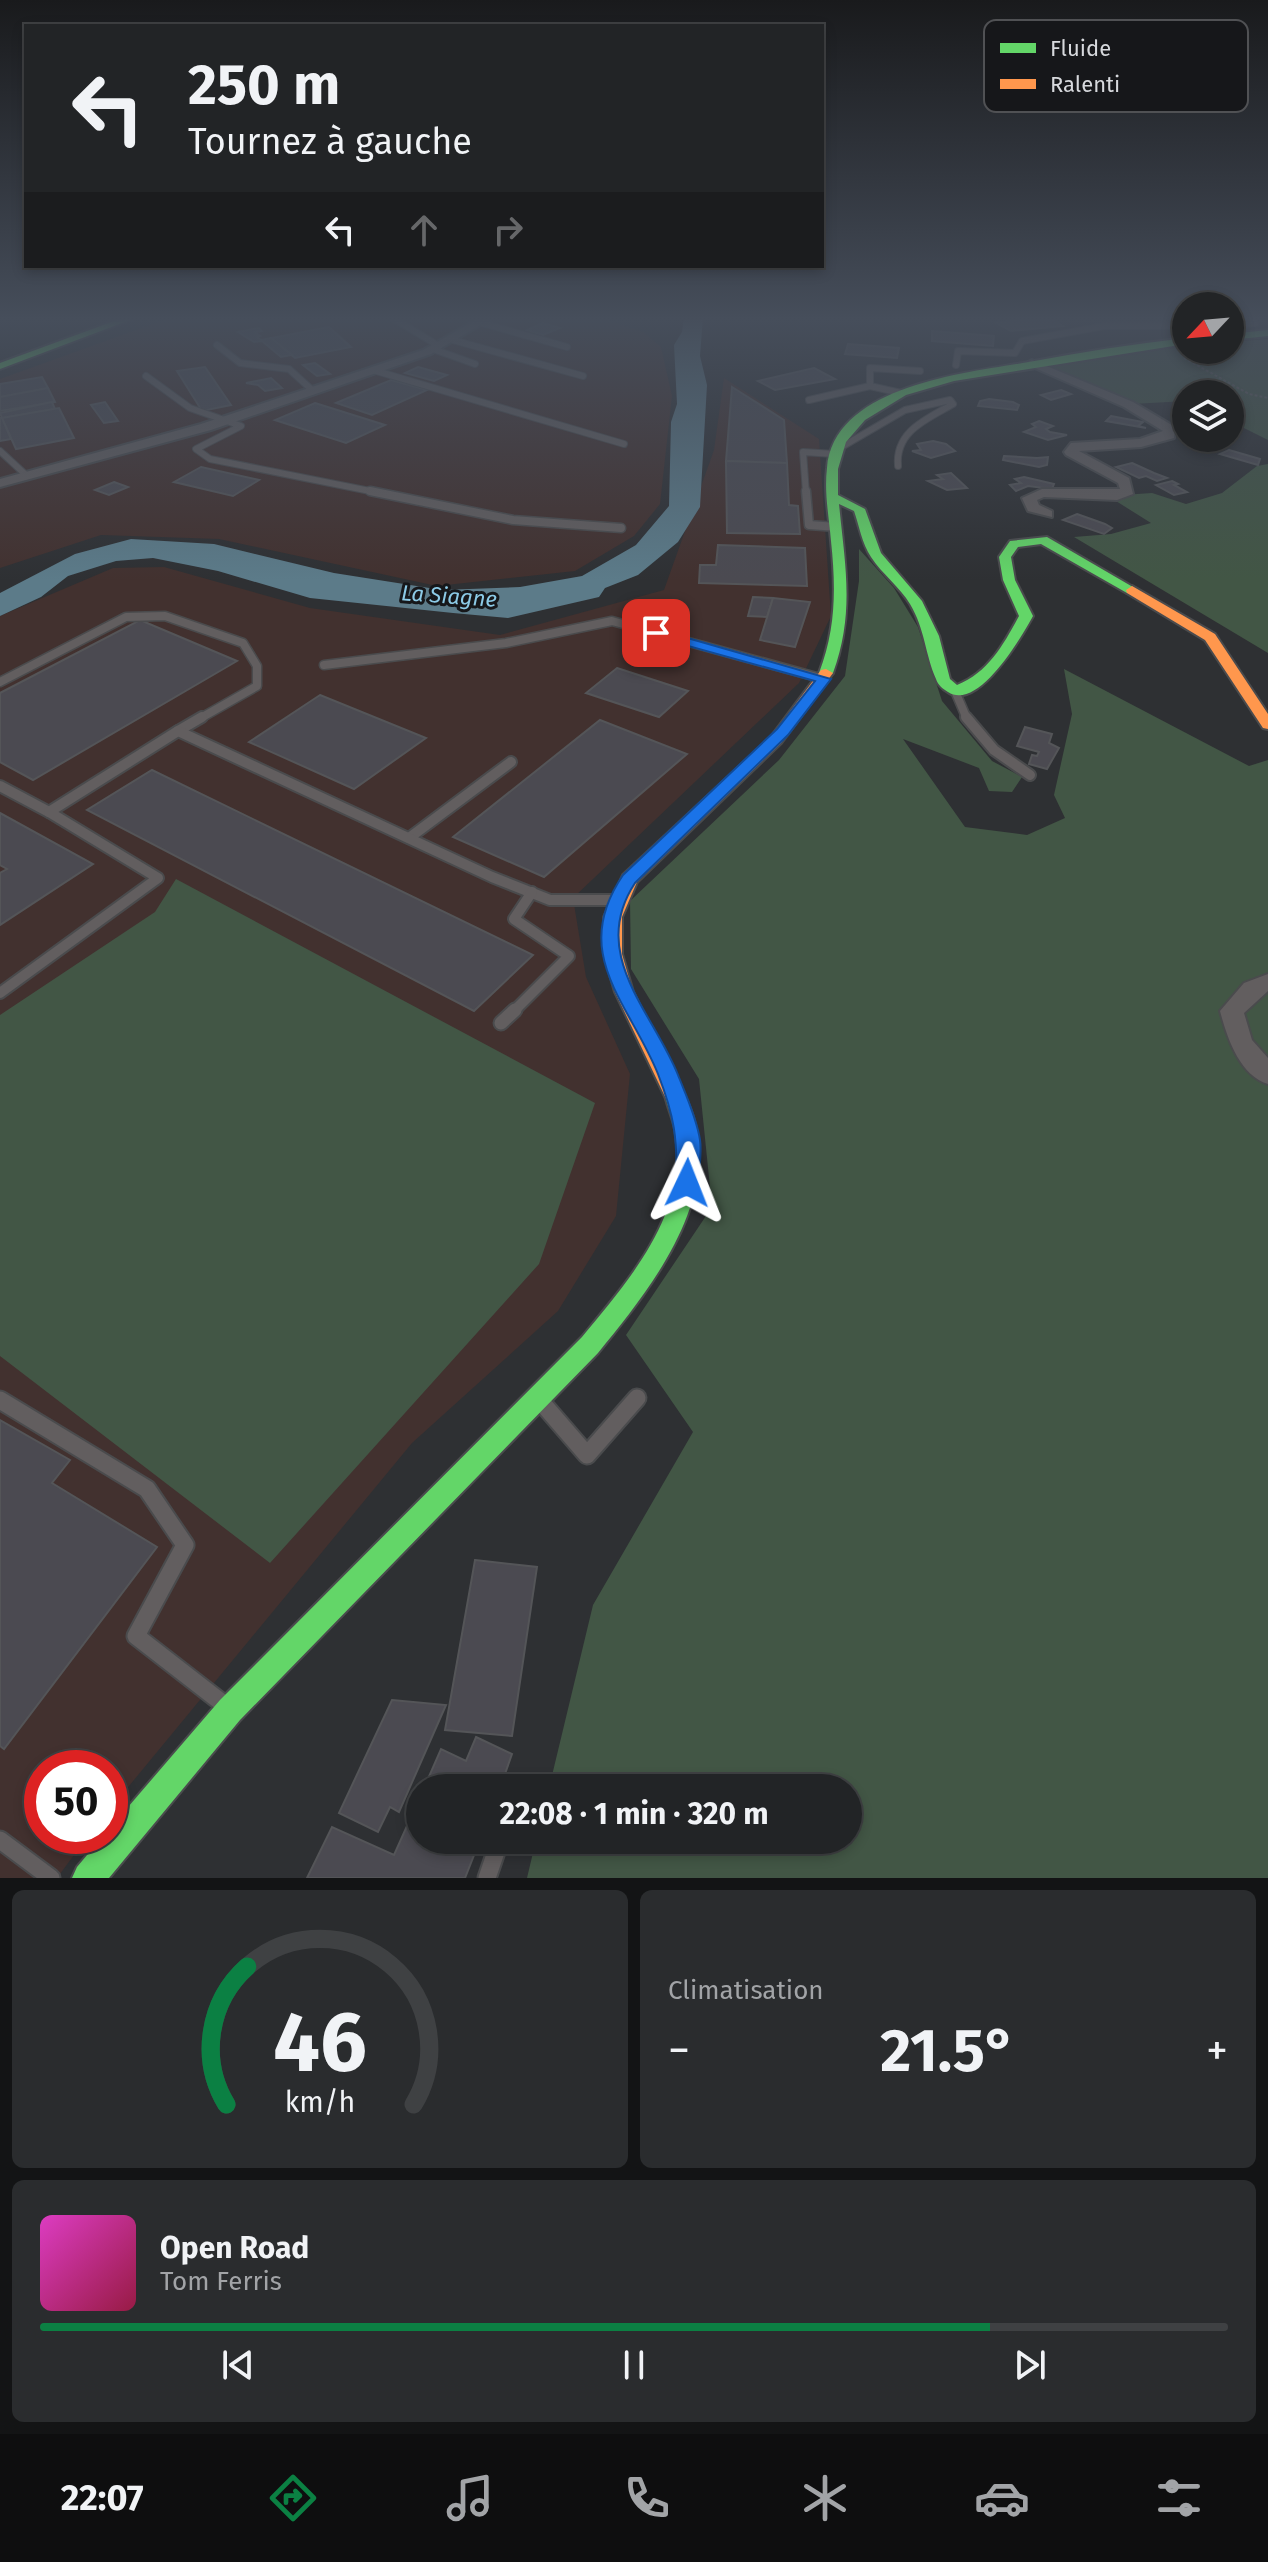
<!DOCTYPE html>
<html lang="fr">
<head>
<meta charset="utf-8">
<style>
  :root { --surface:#222426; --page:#2a2c2e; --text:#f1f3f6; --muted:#a2a4a7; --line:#3f4143; --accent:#0b8043 }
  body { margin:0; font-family:"Fira Sans",sans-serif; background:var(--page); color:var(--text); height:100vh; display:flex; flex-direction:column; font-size:30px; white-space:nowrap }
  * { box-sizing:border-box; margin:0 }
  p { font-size:26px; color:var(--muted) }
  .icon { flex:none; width:44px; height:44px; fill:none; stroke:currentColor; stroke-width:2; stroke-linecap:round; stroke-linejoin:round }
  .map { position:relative; height:1878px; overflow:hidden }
  .sheet { display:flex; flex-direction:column; gap:12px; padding:12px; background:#131415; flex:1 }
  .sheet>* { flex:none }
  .banner { position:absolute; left:24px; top:24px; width:800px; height:244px; border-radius:0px; box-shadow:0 4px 12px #0003,0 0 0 2px var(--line); background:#222426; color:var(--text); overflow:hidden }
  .needle { width:52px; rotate:244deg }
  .tools { position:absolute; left:1172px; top:292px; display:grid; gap:16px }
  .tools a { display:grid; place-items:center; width:72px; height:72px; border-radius:50%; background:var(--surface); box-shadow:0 4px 12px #0003,0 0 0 2px var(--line); font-size:40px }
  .speed { position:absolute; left:24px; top:1750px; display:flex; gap:16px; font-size:40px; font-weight:700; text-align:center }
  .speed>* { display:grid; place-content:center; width:104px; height:104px; border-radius:50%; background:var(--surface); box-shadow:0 4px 12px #0003,0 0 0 2px var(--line); line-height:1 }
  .speed .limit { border:12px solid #d22; background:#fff; color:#111 }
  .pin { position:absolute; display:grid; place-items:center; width:68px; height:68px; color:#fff; margin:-34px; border-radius:16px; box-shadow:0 4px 12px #0006 }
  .me { position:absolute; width:88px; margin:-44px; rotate:2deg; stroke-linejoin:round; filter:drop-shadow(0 0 6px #0008) }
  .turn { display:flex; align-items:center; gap:28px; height:168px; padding:0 32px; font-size:36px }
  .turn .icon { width:104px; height:104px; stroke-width:2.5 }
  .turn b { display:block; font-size:56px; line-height:68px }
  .lanes { display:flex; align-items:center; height:76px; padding:0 32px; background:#0003; justify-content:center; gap:40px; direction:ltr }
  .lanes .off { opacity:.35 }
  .big { font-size:60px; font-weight:700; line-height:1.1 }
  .sheet .widget { flex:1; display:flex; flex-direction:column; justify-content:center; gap:12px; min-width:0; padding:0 28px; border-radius:12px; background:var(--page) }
  .sheet .dial { align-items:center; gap:0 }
  .dial svg { height:208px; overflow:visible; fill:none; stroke:var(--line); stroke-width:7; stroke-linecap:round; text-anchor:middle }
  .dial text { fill:var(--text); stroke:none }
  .song { display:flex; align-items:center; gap:24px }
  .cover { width:96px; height:96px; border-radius:12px; background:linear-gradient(135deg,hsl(310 70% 55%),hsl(340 70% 35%)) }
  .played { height:8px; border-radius:4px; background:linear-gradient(90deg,var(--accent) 80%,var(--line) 80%) }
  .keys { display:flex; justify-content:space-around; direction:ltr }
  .heat { display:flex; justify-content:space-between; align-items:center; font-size:44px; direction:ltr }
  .sheet .tiles { flex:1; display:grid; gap:12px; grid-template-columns:1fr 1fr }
  .widget:last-child { grid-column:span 2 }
  .trip { position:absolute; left:406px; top:1774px; width:456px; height:80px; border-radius:40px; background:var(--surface); box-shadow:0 4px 12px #0003,0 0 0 2px var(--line); font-weight:700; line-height:80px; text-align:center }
  .dock { display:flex; height:128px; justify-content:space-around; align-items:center; background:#0e0e0f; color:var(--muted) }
  .dock .icon { width:56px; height:56px }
  .dock .selected { color:var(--accent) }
  .dock b { font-size:36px; color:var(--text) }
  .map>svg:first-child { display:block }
  .industrial { fill:#42312f }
  .green { fill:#425645 }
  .water { fill:#5c7b89 }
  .building { fill:#4b4a51; stroke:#545558; stroke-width:2 }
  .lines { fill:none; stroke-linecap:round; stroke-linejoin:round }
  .lane-far4-casing { stroke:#4a4b4d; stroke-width:8 }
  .lane-far3-casing { stroke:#4a4b4d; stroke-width:11 }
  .lane-far2-casing { stroke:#4a4b4d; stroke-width:14 }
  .lane-far1-casing { stroke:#4a4b4d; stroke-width:17 }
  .lane-casing { stroke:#4a4b4d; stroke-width:21 }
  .street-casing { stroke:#4a4b4d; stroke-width:4 }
  .fast-casing { stroke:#4a4b4d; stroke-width:4 }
  .slow-casing { stroke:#4a4b4d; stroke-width:4 }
  .path { stroke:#605f60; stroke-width:2; stroke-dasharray:3 2; stroke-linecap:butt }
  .lane-far4 { stroke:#625e5f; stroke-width:6 }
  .lane-far3 { stroke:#625e5f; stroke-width:8 }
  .lane-far2 { stroke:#625e5f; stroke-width:10 }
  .lane-far1 { stroke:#625e5f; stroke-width:13 }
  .lane { stroke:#625e5f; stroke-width:17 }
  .street { fill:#625e5f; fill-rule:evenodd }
  .fast { fill:#63d668; fill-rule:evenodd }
  .slow { fill:#ff974d; fill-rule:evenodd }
  .route { fill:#1a73e8; stroke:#114b97; stroke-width:2 }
  .labels { text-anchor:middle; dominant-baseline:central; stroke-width:6; stroke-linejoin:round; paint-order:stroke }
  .far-water-label { font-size:22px; font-style:italic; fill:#8ccae6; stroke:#16171a }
  .key { fill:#16171a; stroke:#505154; stroke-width:2 }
  .key-label { font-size:22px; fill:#d7d9dd }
</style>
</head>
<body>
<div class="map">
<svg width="1268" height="1878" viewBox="0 0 1268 1878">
  <rect width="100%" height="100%" fill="#2e3033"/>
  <g class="industrial">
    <polygon points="172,317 598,317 643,332 661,347 672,396 660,504 634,536 575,571 437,586 219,539 101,535 0,568 0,379"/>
    <polygon points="724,378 819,439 831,616 799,683 573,898 586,977 630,1074 616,1216 558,1311 412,1443 110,1809 110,1768 42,1768 42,1836 88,1836 57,1878 0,1878 0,616 113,568 164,567 310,608 500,635 664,590 714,450"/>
  </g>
  <g class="green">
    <polygon points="1268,339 1268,440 1230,421 1230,394 1186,394 1186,401 1132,404 1048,367 1186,346 1186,350 1230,350 1230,342"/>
    <polygon points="1268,464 1268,653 1074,537 1111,534 1151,523 1108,496 1152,493 1186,504 1222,493 1257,466"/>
    <polygon points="859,549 894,588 918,627 942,701 992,761 1022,777 1012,792 989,791 979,768 903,739 965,827 1027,835 1065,818 1054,795 1072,714 1064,669 1249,766 1268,760 1268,1878 527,1878 536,1840 848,1840 848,1788 549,1788 593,1605 693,1432 626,1335 712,1207 699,1079 631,969 630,901 779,760 845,676 859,581"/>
    <polygon points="176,879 595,1103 539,1264 270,1563 0,1356 0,1015 155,912"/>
  </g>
  <polygon class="water" points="684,317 703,317 700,356 707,385 700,507 678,542 638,575 605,588 599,597 508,618 453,613 310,598 218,571 153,558 116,561 68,576 41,597 0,616 0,593 75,554 131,539 214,544 334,573 442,590 520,587 582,576 636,545 669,506 671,422 677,404 674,345 682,332"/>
  <g class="building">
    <polygon points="1049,317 1063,326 1011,331 996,323"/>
    <polygon points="543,323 560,328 543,335 527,330"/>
    <polygon points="329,327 351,347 295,358 271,338"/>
    <polygon points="259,328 262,331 255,332 260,336 257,337 261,340 271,338 292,355 281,357 262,341 254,342 238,332"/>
    <polygon points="932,331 994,336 993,346 932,341"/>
    <polygon points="848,344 899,348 897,358 845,354"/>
    <polygon points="315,363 330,374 317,376 303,365"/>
    <polygon points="205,367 231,405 202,411 177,371"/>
    <polygon points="418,367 447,375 434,381 405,373"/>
    <polygon points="814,368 835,379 775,390 758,381"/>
    <polygon points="42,377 48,388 0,397 0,384"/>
    <polygon points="271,378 282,388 265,391 258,385 246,383"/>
    <polygon points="391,380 427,390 372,415 336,403"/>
    <polygon points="732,387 784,420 787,463 726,461"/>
    <polygon points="48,388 55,402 0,411 0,397"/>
    <polygon points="1061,390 1071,394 1051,400 1041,395"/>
    <polygon points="989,399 1013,402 1019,405 1017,410 978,406 980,401"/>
    <polygon points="52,402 55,409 2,418 0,413"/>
    <polygon points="105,402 118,421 104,423 91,405"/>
    <polygon points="315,403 385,425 346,443 275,420"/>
    <polygon points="59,408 74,438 16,449 2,418"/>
    <polygon points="1111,416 1143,422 1138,426 1146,428 1106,421"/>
    <polygon points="0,418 2,418 11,439 0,441"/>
    <polygon points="1039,421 1053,426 1046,429 1050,432 1067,435 1048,440 1024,432 1036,427 1032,424"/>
    <polygon points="933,441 946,444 955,451 931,458 912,451 921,450 917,444"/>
    <polygon points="1229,450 1260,459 1258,465 1220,454"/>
    <polygon points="1004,456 1037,458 1048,457 1047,465 1039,467 1003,460"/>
    <polygon points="726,461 787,463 789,505 798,506 800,534 727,533"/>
    <polygon points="1132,463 1154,473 1167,478 1157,481 1146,476 1139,478 1116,467"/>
    <polygon points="201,467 259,480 233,496 174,482"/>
    <polygon points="951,473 967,488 947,490 928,481 943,479 937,475"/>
    <polygon points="1024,477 1054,484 1052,489 1028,486 1016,491 1010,485 1021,483 1015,479"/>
    <polygon points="1172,481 1178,484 1174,485 1187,492 1174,495 1156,485"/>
    <polygon points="114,482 128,487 109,495 95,490"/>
    <polygon points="1077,514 1105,524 1112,528 1104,534 1063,520"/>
    <polygon points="718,545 805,548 807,586 699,583 700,565 716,565"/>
    <polygon points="753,597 773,598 767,617 748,616"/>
    <polygon points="773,598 810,602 795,647 760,640"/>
    <polygon points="140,620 237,661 33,780 0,762 0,693"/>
    <polygon points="617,668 688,691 659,717 586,693"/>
    <polygon points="320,695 426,738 354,789 249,742"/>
    <polygon points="600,720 687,754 544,877 453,837"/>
    <polygon points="1025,727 1052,734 1049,743 1059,748 1047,769 1029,764 1032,755 1037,756 1039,752 1017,746"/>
    <polygon points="152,770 533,955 474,1011 87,810"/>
    <polygon points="0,813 93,864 0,925 0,873 7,869 0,865"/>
    <polygon points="0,1420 70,1460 52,1483 157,1547 4,1749 0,1746"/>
    <polygon points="475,1560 537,1567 512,1736 445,1730"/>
    <polygon points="392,1700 446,1705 399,1812 390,1807 378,1832 339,1813"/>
    <polygon points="476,1737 512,1754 500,1788 424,1788 441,1749 466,1761"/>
    <polygon points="420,1797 420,1840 480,1840 465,1878 307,1878 332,1827 394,1855"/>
  </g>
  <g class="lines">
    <g class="lane-far4-casing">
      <g id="lane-far4">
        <polyline points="391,317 439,346"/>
        <polyline points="482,323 567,347"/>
        <polyline points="1230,325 1255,323 1245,317"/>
        <polyline points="453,340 583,376"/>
        <polyline points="217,345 240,363 289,369 312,390"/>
        <polyline points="433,349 475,364"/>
        <polyline points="956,365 958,351 1015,353 1022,341 1104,326 1186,326"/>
        <polyline points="373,370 624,444"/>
        <polyline points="146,376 190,408 241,426 196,449 210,459 380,493"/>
        <polyline points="901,393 870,386 870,368 920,371"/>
        <polyline points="809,400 870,386"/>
        <path d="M838 449 905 410 950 400 953 404C927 419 895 431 898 466"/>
        <polyline points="0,451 27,476"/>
        <polyline points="806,493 803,452 834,454"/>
      </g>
    </g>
    <g class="lane-far3-casing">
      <g id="lane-far3">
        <polyline points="370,491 513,520 621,528"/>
        <polyline points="806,491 809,525 837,527"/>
        <polyline points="324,665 506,643 612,621 824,679"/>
        <polyline points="0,682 126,617 165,616 243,643 257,666 257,686 199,719"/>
        <polyline points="955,691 967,719"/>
      </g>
    </g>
    <g class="lane-far2-casing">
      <g id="lane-far2">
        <polyline points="966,717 994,750 1030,775"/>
        <polyline points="178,731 202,717"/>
        <polyline points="0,786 49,812"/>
        <polyline points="409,838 511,762"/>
        <polyline points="0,993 158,878 49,812 178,731 492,877 550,900 615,900"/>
        <polyline points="513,1012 569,956 514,919 532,892"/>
      </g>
    </g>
    <g class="lane-far1-casing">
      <polyline id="lane-far1" points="501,1023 515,1010"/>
    </g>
    <g class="lane-casing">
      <g id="lane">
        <polyline points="0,1400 147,1489 185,1545 136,1636 221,1702"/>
        <polyline points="543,1404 587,1455 637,1398"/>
        <polyline points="0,1840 51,1878"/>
        <polyline points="487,1878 500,1840"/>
      </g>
    </g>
    <g class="street-casing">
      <g id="street">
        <polygon points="481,317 494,317 431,354 211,430 0,487 0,479 201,424 423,350"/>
        <polygon points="1032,360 1133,402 1175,427 1174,438 1141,447 1079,451 1129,478 1133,494 1117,500 1044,497 1037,500 1039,505 1052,511 1052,517 1028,511 1022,498 1042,489 1120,489 1118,483 1066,455 1064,452 1071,443 1140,439 1163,431 1124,407 1028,365 1026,363"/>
        <path d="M1268 974V991L1244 1013 1252 1040 1268 1058V1084C1239 1075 1227 1037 1220 1011L1244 983Z"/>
      </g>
    </g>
    <g class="fast-casing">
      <g id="fast">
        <polygon points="125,317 138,317 0,369 0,363"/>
        <polygon points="1268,330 1268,336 1230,340 1230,334"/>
        <path d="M1186 338V344L954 381 906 395 865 420 846 442 838 469V495L865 509 881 553 922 601 939 636 950 679 957 685C988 673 1004 644 1019 616L1003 580 999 557 1010 541 1047 537 1138 590 1127 593 1041 544 1018 547 1011 557 1015 580 1033 616C1022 636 978 712 948 692 943 689 938 685 936 679 925 654 925 629 910 604 900 587 882 574 871 557 862 544 859 525 854 511L839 504C845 565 855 613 833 673L826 677 821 676 819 673C836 629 836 588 831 541 829 517 824 492 827 468 834 385 967 373 1029 362 1081 352 1133 344 1186 338Z"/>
        <path d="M676 1091 683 1093C733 1187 654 1284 598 1353L240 1720 109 1878H72L77 1867 103 1836H110V1828L220 1700 582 1337C629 1280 687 1215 676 1135 675 1123 669 1111 666 1099L669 1093Z"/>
      </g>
    </g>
    <g class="slow-casing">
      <g id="slow">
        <polygon points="1132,586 1215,634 1268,714 1268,729 1263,728 1205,640 1127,593 1126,590"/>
        <polygon points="826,669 833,673 781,743 637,882 622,917 622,954 633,992 686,1099 683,1105 676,1107 669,1105 615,992 604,954 604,917 623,875 771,737 821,670"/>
      </g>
    </g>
    <polyline class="path" points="1184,358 1249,394 1268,398"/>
    <use href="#lane-far4" class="lane-far4"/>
    <use href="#lane-far3" class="lane-far3"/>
    <use href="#lane-far2" class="lane-far2"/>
    <use href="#lane-far1" class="lane-far1"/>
    <use href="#lane" class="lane"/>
    <use href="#street" class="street"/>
    <use href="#fast" class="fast"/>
    <use href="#slow" class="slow"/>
  </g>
  <linearGradient id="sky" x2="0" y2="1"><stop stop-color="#191a1c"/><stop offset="0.55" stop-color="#464e5b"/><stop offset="1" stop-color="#464e5b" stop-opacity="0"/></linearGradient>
  <rect width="1268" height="580" fill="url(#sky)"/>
  <path class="route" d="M656 629 831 679 788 735 635 883C588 954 653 1012 678 1075 686 1095 697 1119 700 1140 702 1153 699 1170 698 1183L695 1190H680L676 1183C678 1140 674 1115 658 1074 629 1002 569 954 623 875L777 729 815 681 652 636 650 633Z"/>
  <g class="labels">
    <g class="far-water-label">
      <text transform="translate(449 596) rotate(4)">La Siagne</text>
    </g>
  </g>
  <rect x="984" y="20" width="264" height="92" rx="12" class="key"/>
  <rect x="1000" y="43" width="36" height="10" fill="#63d668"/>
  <rect x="1000" y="79" width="36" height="10" fill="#ff974d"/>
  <g class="key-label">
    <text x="1050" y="56">Fluide</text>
    <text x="1050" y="92">Ralenti</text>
  </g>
</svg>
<div class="tools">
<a><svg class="needle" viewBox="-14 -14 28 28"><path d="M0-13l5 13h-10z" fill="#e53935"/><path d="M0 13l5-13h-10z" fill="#a2a4a7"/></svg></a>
<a><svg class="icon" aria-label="layers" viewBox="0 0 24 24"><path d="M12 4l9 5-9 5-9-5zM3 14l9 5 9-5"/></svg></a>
</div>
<div class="speed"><div class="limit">50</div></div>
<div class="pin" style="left:656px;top:633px;background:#d93025"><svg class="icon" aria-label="arrive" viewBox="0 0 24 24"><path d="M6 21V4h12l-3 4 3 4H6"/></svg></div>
<svg class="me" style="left:687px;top:1183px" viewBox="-20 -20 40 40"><path d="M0-17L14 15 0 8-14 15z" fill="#1a73e8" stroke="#fff" stroke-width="4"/></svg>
<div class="trip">22:08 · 1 min · 320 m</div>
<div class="banner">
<div class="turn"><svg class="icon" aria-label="left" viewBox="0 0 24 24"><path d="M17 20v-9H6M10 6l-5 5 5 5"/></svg><div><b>250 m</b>Tournez à gauche</div></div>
<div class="lanes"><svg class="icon" aria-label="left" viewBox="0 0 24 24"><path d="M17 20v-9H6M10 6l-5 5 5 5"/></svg><svg class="icon off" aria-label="ahead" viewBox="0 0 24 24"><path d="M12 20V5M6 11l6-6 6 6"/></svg><svg class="icon off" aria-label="right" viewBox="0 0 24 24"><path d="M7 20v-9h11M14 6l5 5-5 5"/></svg></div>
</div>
</div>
<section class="sheet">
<div class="tiles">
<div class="widget dial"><svg viewBox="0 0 100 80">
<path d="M14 69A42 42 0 1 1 86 69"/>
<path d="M14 69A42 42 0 0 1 22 16" stroke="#0b8043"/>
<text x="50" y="56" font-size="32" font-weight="700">46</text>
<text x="50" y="72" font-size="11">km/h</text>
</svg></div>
<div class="widget"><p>Climatisation</p>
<div class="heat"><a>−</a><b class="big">21.5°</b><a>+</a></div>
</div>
<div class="widget">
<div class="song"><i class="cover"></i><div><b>Open Road</b><p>Tom Ferris</p></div></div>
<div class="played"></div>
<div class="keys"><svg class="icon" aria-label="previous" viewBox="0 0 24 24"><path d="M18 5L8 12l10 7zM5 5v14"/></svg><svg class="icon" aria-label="pause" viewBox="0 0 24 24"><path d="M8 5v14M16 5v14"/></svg><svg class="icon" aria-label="next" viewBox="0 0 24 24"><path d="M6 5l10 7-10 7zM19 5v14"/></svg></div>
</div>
</div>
</section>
<nav class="dock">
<b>22:07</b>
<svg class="icon selected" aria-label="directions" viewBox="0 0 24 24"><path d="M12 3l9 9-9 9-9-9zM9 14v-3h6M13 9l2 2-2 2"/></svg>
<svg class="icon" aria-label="music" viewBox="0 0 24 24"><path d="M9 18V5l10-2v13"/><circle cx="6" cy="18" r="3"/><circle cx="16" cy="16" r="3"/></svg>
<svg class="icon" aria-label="phone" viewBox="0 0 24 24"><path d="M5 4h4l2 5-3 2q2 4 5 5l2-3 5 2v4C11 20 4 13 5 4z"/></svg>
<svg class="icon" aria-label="climate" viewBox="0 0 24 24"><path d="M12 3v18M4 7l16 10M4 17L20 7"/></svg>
<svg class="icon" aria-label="car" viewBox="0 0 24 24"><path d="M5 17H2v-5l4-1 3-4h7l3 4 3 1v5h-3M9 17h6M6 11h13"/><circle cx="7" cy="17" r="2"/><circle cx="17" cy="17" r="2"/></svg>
<svg class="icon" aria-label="filters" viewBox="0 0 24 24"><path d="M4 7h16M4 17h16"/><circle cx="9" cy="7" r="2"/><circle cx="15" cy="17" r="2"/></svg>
</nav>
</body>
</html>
